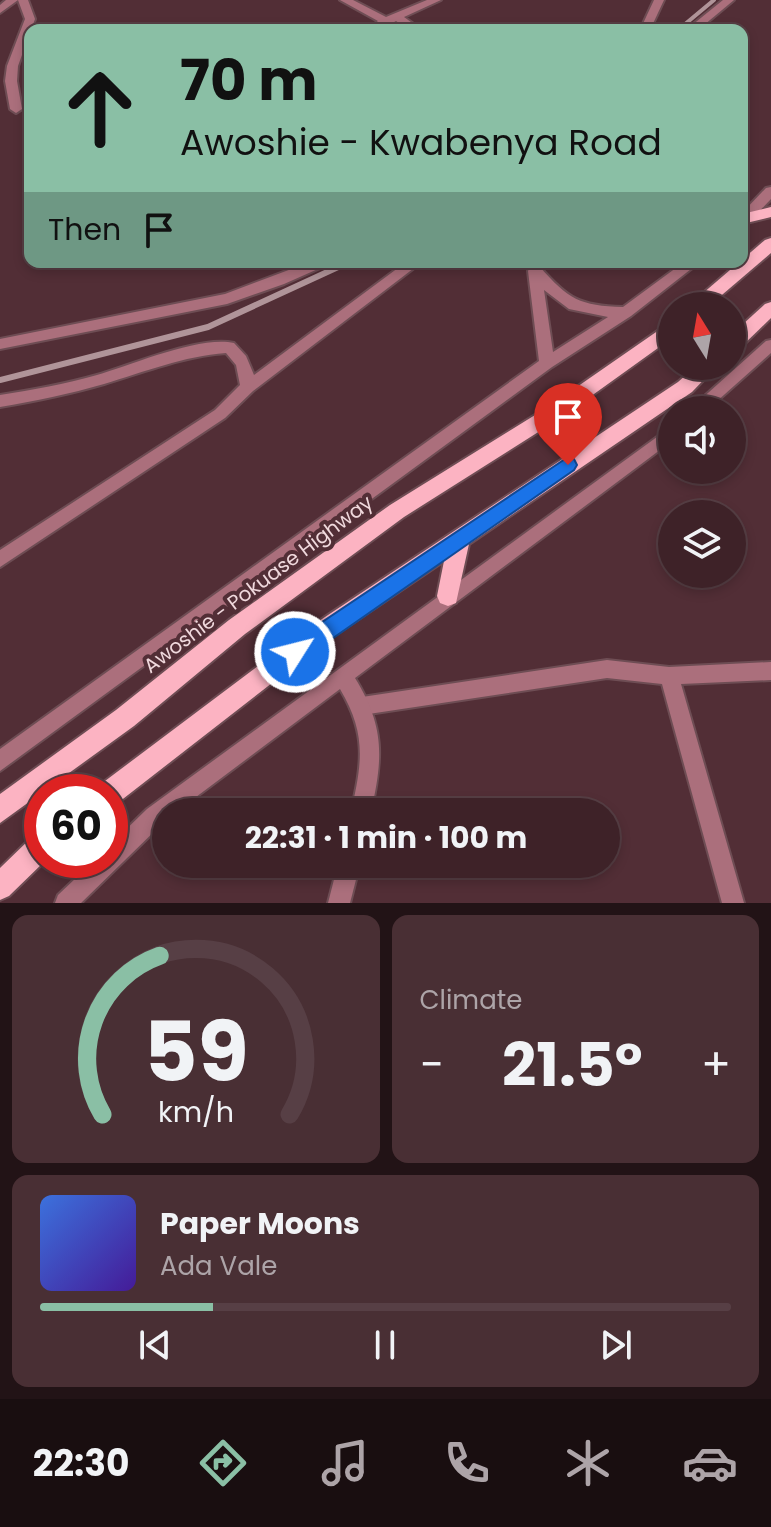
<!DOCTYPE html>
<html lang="en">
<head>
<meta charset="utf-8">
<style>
  :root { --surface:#3e2228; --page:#492f34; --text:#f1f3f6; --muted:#ada4a8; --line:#573f45; --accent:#8abfa5 }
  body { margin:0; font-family:Poppins,sans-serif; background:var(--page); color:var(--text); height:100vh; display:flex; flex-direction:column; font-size:30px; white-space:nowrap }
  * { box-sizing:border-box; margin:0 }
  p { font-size:26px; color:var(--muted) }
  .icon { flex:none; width:44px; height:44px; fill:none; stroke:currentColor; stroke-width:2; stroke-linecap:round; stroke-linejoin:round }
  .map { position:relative; height:903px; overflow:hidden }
  .sheet { display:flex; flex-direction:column; gap:12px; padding:12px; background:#221316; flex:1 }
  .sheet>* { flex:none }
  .hud { position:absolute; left:24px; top:24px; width:724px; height:244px; border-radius:16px; box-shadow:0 4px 12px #0003,0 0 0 2px var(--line); background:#8abfa5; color:#111; overflow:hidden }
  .needle { width:52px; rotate:349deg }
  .tools { position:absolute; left:658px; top:292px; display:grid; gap:16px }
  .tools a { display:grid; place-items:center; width:88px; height:88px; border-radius:50%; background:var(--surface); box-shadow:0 4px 12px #0003,0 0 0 2px var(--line); font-size:40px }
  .speed { position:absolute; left:24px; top:774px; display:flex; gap:16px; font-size:40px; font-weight:700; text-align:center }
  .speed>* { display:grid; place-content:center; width:104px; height:104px; border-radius:50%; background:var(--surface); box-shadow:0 4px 12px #0003,0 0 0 2px var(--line); line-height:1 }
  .speed .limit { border:12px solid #d22; background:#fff; color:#111 }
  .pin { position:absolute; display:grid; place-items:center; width:68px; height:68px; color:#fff; margin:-82px -34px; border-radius:50% 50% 50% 0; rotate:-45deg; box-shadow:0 0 8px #0007 }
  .pin .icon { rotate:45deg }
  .me { position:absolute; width:88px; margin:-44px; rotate:54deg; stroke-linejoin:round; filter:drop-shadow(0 0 6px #0008) }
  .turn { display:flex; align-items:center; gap:28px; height:168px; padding:0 24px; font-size:36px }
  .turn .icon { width:104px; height:104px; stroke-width:2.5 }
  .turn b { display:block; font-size:56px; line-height:68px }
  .then { display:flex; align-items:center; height:76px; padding:0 24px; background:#0003; gap:16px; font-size:30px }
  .big { font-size:60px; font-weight:700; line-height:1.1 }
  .sheet .tile { flex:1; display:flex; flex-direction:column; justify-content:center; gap:12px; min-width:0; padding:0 28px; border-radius:16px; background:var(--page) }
  .sheet .dial { align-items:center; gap:0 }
  .dial svg { height:208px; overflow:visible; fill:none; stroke:var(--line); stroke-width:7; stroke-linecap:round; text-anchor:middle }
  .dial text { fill:var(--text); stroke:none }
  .song { display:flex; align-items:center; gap:24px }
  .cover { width:96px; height:96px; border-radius:12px; background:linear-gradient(135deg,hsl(220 70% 55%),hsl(260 70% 35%)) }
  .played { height:8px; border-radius:4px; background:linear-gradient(90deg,var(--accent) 25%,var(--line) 25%) }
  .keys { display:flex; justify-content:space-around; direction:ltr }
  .heat { display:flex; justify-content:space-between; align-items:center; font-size:44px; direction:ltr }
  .sheet .tiles { flex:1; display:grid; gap:12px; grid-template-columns:1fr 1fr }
  .tile:last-child { grid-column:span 2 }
  .trip { position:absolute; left:152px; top:798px; width:468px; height:80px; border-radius:40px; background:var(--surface); box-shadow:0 4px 12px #0003,0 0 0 2px var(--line); font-weight:700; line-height:80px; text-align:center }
  .tab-bar { display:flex; height:128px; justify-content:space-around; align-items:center; background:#190e10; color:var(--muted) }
  .tab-bar .icon { width:56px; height:56px }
  .tab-bar .active { color:var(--accent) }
  .tab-bar b { font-size:36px; color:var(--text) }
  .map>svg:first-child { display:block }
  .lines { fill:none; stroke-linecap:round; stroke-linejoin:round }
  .minor-casing { stroke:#6e4d54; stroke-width:4 }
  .tertiary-casing { stroke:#6e4d54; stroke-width:4 }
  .primary-casing { stroke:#6e4d54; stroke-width:4 }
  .minor { fill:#ab6f7c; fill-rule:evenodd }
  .tertiary { fill:#ab6f7c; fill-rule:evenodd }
  .primary { fill:#fcb3c2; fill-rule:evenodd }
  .rail-far1 { stroke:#b09499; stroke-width:4 }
  .rail { stroke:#b09499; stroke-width:6 }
  .route { fill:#1a73e8; stroke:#114b97; stroke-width:2 }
  .labels { text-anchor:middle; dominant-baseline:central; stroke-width:8; stroke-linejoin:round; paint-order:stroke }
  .street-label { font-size:20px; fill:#f0d9dd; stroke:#522e36 }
</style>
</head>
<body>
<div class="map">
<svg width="771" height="903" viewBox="0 0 771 903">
  <rect width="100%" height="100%" fill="#522e36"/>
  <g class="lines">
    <g class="minor-casing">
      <g id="minor">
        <polygon points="6,0 28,0 35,19 18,66 17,81 22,109 16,113 10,109 5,81 7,66 25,19 18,0 0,13 0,5"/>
        <polygon points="340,0 353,0 386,17 427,0 441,0 404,17 422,30 410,30 396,21 379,30 367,30 378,21"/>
        <polygon points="723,0 734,0 698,30 686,30"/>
        <polygon points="310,262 329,262 327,265 284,284 227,304 0,349 0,339 225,294"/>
        <path d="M406 262H422L253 391 225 418 0 567V550L215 410 240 385 236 365 226 353C184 356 144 372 104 384 70 394 35 401 0 407V395C33 390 65 384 97 375 131 365 201 335 234 343L246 356 254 375Z"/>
        <polygon points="607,660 669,667 771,662 771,680 681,684 744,903 722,903 662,684 607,678 362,715 355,712 352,706 355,700 362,697"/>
      </g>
    </g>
    <g class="tertiary-casing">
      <g id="tertiary">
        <polygon points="654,0 664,0 650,30 640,30"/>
        <polygon points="771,187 771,199 747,224 742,225 742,213 766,188"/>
        <path d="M684 262H700L631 316 552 367 0 771V749L539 361 528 271 530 267H540C568 299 580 306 623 307ZM544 290 569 309 608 317 553 352Z"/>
        <polygon points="771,340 771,353 707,410 689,410 766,341"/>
        <path d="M672 426V441L355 678C385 727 383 758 371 812H351C362 763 367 734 340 689L176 812H166V820L81 903H55L58 895 95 860H110V845L147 809Z"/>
        <polygon points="338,864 360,864 350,903 328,903"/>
      </g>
    </g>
    <g class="primary-casing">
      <g id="primary">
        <polygon points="771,207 771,217 742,224 742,214"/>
        <polygon points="771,238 771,253 709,306 688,306 765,240"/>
        <polygon points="771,302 771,318 738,350 732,352 732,334 765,304"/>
        <polygon points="672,321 672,338 562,417 404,517 245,634 134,726 0,823 0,794 116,710 229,620 390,505 548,407"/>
        <polygon points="696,366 717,366 692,392 469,544 456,603 448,606 440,603 437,596 444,561 326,641 119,802 110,806 110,792 98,792 101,784 310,627 678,382"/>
        <polygon points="42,832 42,860 46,860 9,896 0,900 0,868 33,836"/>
      </g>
    </g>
    <use href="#minor" class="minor"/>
    <use href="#tertiary" class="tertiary"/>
    <use href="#primary" class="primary"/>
    <polyline class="rail-far1" points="678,30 714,0"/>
    <polyline class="rail" points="0,380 208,327 349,262"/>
  </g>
  <polygon class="route" points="568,457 574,459 577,465 574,470 303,659 295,662 288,659 285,652 288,645"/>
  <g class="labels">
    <g class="street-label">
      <text transform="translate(258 584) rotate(-37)">Awoshie - Pokuase Highway</text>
    </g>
  </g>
</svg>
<div class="tools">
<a><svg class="needle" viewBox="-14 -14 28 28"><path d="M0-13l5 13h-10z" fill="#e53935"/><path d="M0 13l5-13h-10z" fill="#ada4a8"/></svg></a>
<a><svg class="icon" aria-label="sound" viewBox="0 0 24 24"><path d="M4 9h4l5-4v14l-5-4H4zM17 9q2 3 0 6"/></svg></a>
<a><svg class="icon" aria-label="layers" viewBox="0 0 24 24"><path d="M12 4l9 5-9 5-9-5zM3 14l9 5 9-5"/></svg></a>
</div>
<div class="speed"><div class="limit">60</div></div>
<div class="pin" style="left:568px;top:465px;background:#d93025"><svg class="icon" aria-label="arrive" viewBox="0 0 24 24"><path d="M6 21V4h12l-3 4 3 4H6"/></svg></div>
<svg class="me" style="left:295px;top:652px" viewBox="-20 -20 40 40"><circle r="17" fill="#1a73e8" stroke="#fff" stroke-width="3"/><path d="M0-11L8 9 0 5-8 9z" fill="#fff"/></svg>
<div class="trip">22:31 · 1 min · 100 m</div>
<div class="hud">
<div class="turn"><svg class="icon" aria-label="ahead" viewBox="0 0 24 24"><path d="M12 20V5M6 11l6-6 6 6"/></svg><div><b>70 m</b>Awoshie - Kwabenya Road</div></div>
<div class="then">Then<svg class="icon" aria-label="arrive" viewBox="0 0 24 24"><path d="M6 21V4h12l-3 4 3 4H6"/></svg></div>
</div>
</div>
<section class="sheet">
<div class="tiles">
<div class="tile dial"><svg viewBox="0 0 100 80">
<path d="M14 69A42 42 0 1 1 86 69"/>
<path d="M14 69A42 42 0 0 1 36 8" stroke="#8abfa5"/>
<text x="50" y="56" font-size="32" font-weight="700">59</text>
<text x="50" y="72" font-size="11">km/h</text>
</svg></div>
<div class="tile"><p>Climate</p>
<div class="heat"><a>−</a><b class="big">21.5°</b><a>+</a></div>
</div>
<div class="tile">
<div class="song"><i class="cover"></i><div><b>Paper Moons</b><p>Ada Vale</p></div></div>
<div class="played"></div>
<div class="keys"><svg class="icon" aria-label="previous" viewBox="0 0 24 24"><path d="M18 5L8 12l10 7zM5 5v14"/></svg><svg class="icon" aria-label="pause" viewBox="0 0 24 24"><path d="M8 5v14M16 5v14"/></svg><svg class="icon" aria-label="next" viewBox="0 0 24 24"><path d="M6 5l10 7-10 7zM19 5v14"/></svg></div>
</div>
</div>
</section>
<nav class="tab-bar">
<b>22:30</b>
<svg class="icon active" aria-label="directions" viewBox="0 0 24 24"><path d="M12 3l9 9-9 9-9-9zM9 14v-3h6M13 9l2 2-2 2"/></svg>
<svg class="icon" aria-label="music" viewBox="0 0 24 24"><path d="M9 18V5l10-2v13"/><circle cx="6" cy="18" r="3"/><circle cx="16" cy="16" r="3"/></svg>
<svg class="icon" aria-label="phone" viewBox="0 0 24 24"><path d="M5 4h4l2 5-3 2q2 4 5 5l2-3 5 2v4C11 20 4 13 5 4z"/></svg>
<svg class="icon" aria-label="climate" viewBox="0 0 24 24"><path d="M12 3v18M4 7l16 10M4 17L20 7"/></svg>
<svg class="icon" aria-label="car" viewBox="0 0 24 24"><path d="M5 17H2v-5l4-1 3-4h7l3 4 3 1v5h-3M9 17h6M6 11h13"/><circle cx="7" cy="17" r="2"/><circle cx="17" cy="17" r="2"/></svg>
</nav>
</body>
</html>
